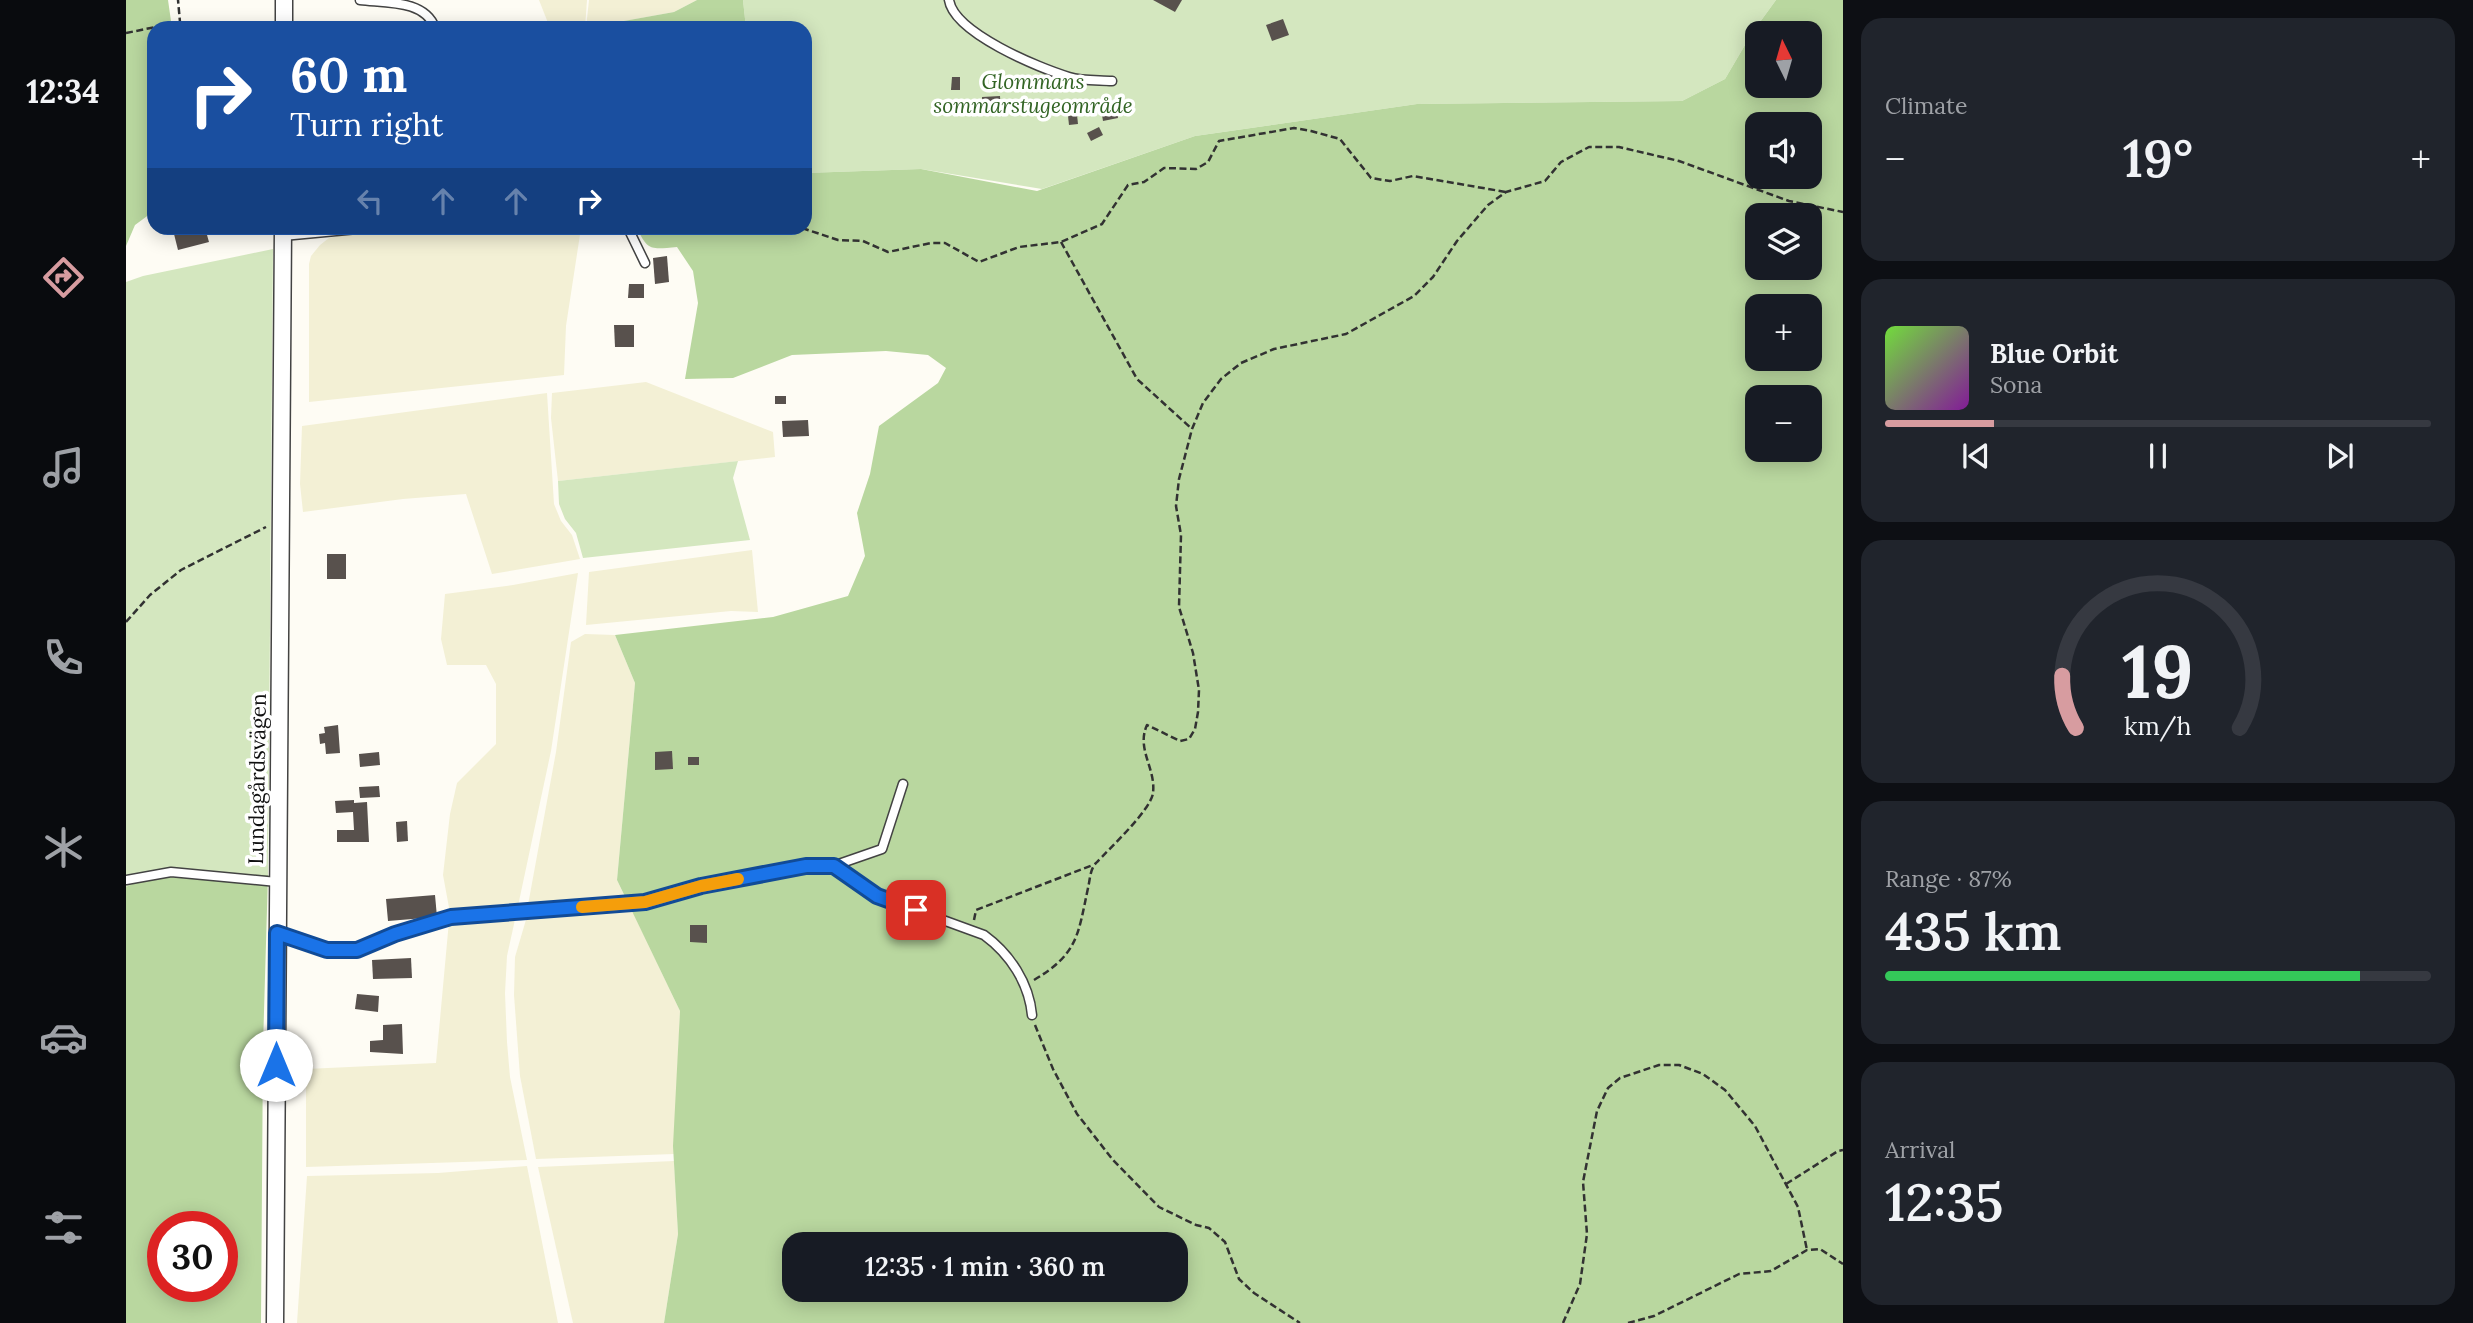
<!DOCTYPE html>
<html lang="en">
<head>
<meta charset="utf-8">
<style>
  :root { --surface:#171b24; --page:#20242c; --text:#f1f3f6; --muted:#9ea1a6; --line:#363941; --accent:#d79ca0 }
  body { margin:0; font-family:Lora,serif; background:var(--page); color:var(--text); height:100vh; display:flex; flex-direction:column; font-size:26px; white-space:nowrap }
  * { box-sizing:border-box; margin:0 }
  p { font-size:23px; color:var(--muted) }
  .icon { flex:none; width:38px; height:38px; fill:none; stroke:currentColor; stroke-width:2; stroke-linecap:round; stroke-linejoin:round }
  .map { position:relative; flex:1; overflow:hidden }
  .side { display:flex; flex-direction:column; gap:18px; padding:18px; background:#0d0f14; width:630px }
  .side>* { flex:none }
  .banner { position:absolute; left:21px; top:21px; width:665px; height:214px; border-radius:21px; box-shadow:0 4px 18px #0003; background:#1a4fa0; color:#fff; overflow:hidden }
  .needle { width:46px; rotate:355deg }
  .controls { position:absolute; left:1619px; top:21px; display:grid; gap:14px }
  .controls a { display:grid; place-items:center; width:77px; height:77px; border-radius:14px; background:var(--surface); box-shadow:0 4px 18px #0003; font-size:35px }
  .speed { position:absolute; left:21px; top:1211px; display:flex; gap:14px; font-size:35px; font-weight:700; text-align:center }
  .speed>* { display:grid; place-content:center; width:91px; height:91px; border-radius:50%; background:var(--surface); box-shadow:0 4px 18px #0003; line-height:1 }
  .speed .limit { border:10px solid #d22; background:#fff; color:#111 }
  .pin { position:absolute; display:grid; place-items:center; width:60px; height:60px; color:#fff; margin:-30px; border-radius:14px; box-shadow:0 4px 10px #0006 }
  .me { position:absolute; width:77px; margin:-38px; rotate:0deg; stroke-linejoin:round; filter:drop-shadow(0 0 5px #0008) }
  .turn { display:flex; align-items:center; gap:24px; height:147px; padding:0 28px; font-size:32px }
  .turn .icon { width:91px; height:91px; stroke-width:2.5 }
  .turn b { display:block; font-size:49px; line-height:60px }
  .lanes { display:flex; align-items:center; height:66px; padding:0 28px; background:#0003; justify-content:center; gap:35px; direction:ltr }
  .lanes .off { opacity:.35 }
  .big { font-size:52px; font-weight:600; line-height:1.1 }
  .side .widget { flex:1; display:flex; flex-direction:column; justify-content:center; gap:10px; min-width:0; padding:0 24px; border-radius:21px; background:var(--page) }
  .side .dial { align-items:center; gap:0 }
  .dial svg { height:182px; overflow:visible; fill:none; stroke:var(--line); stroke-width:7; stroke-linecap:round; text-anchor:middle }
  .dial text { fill:var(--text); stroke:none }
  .song { display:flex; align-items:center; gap:21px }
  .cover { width:84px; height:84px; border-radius:10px; background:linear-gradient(135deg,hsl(100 70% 55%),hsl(290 70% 35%)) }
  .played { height:7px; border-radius:4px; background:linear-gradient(90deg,var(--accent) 20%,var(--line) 20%) }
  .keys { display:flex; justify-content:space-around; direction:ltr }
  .heat { display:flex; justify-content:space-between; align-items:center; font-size:38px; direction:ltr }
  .charge { height:10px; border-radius:5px; background:linear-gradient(90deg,#34c759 87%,var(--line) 0) }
  .trip { position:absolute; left:656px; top:1232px; width:406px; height:70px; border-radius:21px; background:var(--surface); box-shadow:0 4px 18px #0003; font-weight:600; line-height:70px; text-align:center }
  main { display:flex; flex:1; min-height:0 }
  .menu { display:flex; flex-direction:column; width:126px; justify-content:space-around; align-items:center; background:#090b0e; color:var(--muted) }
  .menu .icon { width:49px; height:49px }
  .menu .current { color:var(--accent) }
  .menu b { font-size:32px; color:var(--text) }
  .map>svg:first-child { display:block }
  .farmland { fill:#f3f0d5 }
  .green { fill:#d4e7bf }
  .forest { fill:#b9d79f; fill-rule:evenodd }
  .building { fill:#58514d }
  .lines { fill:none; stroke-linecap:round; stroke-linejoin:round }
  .service-casing { stroke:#434343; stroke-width:11 }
  .minor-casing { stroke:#434343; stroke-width:19 }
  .path { stroke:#323232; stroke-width:2.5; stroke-dasharray:7 3.5; stroke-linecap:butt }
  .service { stroke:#fff; stroke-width:8 }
  .minor { stroke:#fff; stroke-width:16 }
  .route-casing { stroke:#114b97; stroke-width:18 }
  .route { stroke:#1a73e8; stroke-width:12 }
  .slow { stroke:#f59e0b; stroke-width:12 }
  .labels { text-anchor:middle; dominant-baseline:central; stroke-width:7; stroke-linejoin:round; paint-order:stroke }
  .park-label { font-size:21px; font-style:italic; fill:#326424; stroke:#fff }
  .street-label { font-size:21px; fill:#101010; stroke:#fff }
</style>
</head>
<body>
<main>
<nav class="menu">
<b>12:34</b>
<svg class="icon current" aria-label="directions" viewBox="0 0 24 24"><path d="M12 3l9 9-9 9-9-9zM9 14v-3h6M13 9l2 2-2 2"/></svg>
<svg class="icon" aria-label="music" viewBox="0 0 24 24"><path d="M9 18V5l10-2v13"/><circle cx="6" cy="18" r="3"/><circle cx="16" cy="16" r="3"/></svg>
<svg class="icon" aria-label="phone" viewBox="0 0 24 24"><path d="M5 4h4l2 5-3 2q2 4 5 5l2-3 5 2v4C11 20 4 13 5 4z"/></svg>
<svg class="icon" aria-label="climate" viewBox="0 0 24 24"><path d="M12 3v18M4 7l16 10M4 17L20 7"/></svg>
<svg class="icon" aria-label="car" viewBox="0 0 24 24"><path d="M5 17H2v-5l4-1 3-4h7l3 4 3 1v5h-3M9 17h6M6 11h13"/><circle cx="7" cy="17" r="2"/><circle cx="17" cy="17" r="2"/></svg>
<svg class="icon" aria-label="filters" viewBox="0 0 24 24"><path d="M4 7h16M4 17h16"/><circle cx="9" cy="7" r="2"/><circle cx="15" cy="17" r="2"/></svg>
</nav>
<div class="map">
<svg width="1717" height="1323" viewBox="0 0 1717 1323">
  <rect width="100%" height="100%" fill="#fefcf4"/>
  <g class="farmland">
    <polygon points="413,0 461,0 459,28 424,28"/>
    <polygon points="463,0 571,0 548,12 460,28"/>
    <polygon points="291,228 455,228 440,326 438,375 183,402 183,264 185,256 194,245 203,238 220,234"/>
    <polygon points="520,382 647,432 649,457 432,481 425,418 426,393"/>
    <polygon points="421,393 428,504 435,521 446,535 454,559 366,574 340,494 277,499 177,512 174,484 176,426"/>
    <polygon points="626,550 632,612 605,611 460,625 463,572"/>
    <polygon points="452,573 425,751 392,906 324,913 317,875 324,814 331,783 370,744 370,684 360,665 321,665 315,639 319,594 387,585"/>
    <polygon points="459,634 489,635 509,683 491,880 498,895 402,905 430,752 445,642"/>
    <polygon points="502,902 554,1011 548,1154 410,1159 394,1076 388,995 389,957 402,913"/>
    <polygon points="390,915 381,956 379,993 381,1042 384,1077 401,1160 180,1167 180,1069 310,1063 323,921"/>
    <polygon points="548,1161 552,1234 538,1323 447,1323 412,1167"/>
    <polygon points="401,1166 432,1323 171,1323 181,1176 312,1173"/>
  </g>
  <g class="green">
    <polygon points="617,0 1650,0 1626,33 1599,79 1556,101 1291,104 1069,136 916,189 795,169 679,173 679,28 620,28"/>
    <polygon points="147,249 142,875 0,887 0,282 17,276"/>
    <polygon points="612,461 607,478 624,540 457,558 450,533 439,519 433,504 432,481"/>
  </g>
  <g class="forest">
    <polygon points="0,0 42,0 46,28 28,28 28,211 9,225 0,246"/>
    <polygon points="571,0 617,0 620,28 459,28 548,12"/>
    <path d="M1650 0H1717V1323H538L552 1234 547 1146 554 1011 491 880 509 683 489 635 647 617 722 596 739 556 731 513 744 474 753 426 812 383 820 368 802 355 760 351 666 355 607 378 559 379 572 303 567 271 551 247C526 249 522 252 511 228H679V173L795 169 911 191 1069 136 1291 104 1556 101 1599 79 1626 33ZM1631 33H1684V86H1631ZM1631 124H1684V177H1631ZM1631 215H1684V268H1631ZM1631 306H1684V359H1631ZM1631 397H1684V450H1631ZM668 1244H1050V1290H668Z"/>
    <path d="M32 873 142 875 137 1046 135 1323H0V887ZM37 1227H96V1286H37Z"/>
  </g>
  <g class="building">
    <polygon points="1027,0 1056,0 1049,12"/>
    <polygon points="1157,19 1163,35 1146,41 1140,25"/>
    <polygon points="826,77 834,77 834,90 825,90"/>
    <polygon points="874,96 875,110 857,112 856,97"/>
    <polygon points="989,100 992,118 977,121 974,103"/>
    <polygon points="951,115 952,124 943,125 942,116"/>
    <polygon points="973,127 977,135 965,141 961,133"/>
    <polygon points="59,228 79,228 83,242 52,250 47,230"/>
    <polygon points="541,256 543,282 529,284 527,258"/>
    <polygon points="503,284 518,284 518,298 502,298"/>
    <polygon points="488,325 508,325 508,347 489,347"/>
    <rect x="649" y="396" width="11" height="8"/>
    <polygon points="682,420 683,436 657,437 656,421"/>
    <rect x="201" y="554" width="19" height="25"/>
    <polygon points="212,725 214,753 200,754 199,743 194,744 193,734 199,733 198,727"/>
    <polygon points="546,751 547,769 529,770 529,752"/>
    <polygon points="253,752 254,765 234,767 233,754"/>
    <rect x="562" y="757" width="11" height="8"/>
    <polygon points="253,786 254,797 234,798 233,787"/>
    <polygon points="228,800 228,803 241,802 243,842 211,842 211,830 228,830 227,812 210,813 209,801"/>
    <polygon points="281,821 282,841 271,842 270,822"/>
    <polygon points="309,895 311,917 262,921 260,899"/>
    <polygon points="564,925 581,925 581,943 564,942"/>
    <polygon points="285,958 286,978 247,979 246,960"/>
    <polygon points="231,994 253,996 252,1012 229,1009"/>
    <polygon points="276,1024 277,1054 244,1052 244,1041 257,1040 257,1025"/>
  </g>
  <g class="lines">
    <g class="service-casing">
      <g id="service">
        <path d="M234 0C261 3 299 0 309 28"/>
        <path d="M823 0C828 33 913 68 943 77 956 81 972 80 986 81"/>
        <polyline points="502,228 519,263"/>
        <polyline points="157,236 242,228"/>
        <path d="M707 866 751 896 858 935C884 954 903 983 906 1015"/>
        <polyline points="0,880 45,872 151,882"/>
        <polyline points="151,933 201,950 231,950 269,934 325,917 518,902 575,886 680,866 707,866 756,849 777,784"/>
      </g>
    </g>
    <g class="minor-casing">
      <g id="minor">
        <polyline points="158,28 158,0"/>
        <polyline points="149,1323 157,228"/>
      </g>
    </g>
    <g class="path">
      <polyline points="0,33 54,22 52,0"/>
      <polyline points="676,228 712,240 737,241 762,252 805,243 819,243 853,262 893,247 935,242 976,224 1002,185 1018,182 1038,168 1070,169 1082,162 1093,141 1168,128 1185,131 1214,139 1245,178 1264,181 1287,176 1380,192"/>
      <polyline points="935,242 1011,379 1066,429"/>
      <polyline points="0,622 24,595 55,570 140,527"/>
      <polyline points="848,920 850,910 967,865"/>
      <path d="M908 980C952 954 952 935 962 888 964 880 964 869 970 863 983 849 1025 810 1027 793 1030 768 1010 749 1021 725L1054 741 1063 739 1069 729 1072 712 1073 690 1067 653 1053 607 1055 535 1050 506 1053 479 1066 429 1077 403 1095 379 1115 363 1148 349 1220 334 1288 296 1307 277 1331 241 1362 205 1380 192 1419 181 1435 162 1463 147H1493L1553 161 1663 201 1717 212"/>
      <polyline points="909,1025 927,1069 951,1114 987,1160 1033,1207 1070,1225 1083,1228 1099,1242 1113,1279 1128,1293 1174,1323"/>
      <polyline points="1660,1184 1712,1151 1717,1150"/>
      <polyline points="1437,1323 1454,1284 1461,1234 1457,1182 1471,1111 1482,1088 1494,1078 1533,1065 1553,1065 1577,1074 1599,1090 1629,1126 1672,1207 1681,1250"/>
      <polyline points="1502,1323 1528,1316 1613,1274 1645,1271 1681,1250 1694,1249 1717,1264"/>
    </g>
    <use href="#service" class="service"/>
    <use href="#minor" class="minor"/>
  </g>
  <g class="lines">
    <g class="route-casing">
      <polyline id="route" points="150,1065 151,933 201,950 231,950 269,934 325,917 519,902 575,886 680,866 708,866 751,896 790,910"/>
    </g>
    <use href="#route" class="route"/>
    <polyline class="slow" points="456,907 519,902 575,886 612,879"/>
  </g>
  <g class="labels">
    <g class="park-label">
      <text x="907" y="81">Glommans<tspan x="907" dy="24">sommarstugeområde</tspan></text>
    </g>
    <g class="street-label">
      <text transform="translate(131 779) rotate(-89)">Lundagårdsvägen</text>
    </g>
  </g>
</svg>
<div class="controls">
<a><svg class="needle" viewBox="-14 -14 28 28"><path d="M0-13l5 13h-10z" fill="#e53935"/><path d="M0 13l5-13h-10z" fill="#9ea1a6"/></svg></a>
<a><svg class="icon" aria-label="sound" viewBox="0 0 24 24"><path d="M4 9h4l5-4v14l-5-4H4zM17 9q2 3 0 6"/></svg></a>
<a><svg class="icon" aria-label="layers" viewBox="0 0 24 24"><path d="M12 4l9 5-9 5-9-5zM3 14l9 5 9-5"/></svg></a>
<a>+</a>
<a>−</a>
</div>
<div class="speed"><div class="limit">30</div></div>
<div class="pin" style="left:790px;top:910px;background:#d93025"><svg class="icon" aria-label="arrive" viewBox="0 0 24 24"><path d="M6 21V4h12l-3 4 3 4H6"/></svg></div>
<svg class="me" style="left:150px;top:1065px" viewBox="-20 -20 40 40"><circle r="19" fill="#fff"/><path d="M0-13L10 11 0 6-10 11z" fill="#1a73e8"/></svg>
<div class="trip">12:35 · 1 min · 360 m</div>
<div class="banner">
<div class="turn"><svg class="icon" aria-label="right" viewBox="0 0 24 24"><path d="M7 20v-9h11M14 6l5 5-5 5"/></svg><div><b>60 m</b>Turn right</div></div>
<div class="lanes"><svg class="icon off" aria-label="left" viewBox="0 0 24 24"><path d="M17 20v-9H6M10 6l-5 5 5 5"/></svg><svg class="icon off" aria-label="ahead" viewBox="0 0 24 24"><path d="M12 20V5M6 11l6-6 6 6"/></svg><svg class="icon off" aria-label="ahead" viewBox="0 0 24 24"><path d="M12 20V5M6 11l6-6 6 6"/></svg><svg class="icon" aria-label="right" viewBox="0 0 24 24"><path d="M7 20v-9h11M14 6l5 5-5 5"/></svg></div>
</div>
</div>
<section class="side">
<div class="widget"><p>Climate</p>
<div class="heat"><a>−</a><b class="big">19°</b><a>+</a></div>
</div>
<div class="widget">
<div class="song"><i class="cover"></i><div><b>Blue Orbit</b><p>Sona</p></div></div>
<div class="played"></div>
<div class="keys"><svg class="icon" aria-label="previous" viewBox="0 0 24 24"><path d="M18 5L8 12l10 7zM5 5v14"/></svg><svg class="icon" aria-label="pause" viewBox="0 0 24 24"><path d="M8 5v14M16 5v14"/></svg><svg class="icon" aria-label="next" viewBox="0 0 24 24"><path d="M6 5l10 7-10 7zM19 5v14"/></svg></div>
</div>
<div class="widget dial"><svg viewBox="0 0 100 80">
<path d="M14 69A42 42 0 1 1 86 69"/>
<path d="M14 69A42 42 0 0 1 8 46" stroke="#d79ca0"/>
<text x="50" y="56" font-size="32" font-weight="700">19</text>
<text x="50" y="72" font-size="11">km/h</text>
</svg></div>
<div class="widget"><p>Range · 87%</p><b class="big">435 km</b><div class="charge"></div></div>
<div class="widget"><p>Arrival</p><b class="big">12:35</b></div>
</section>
</main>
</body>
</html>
